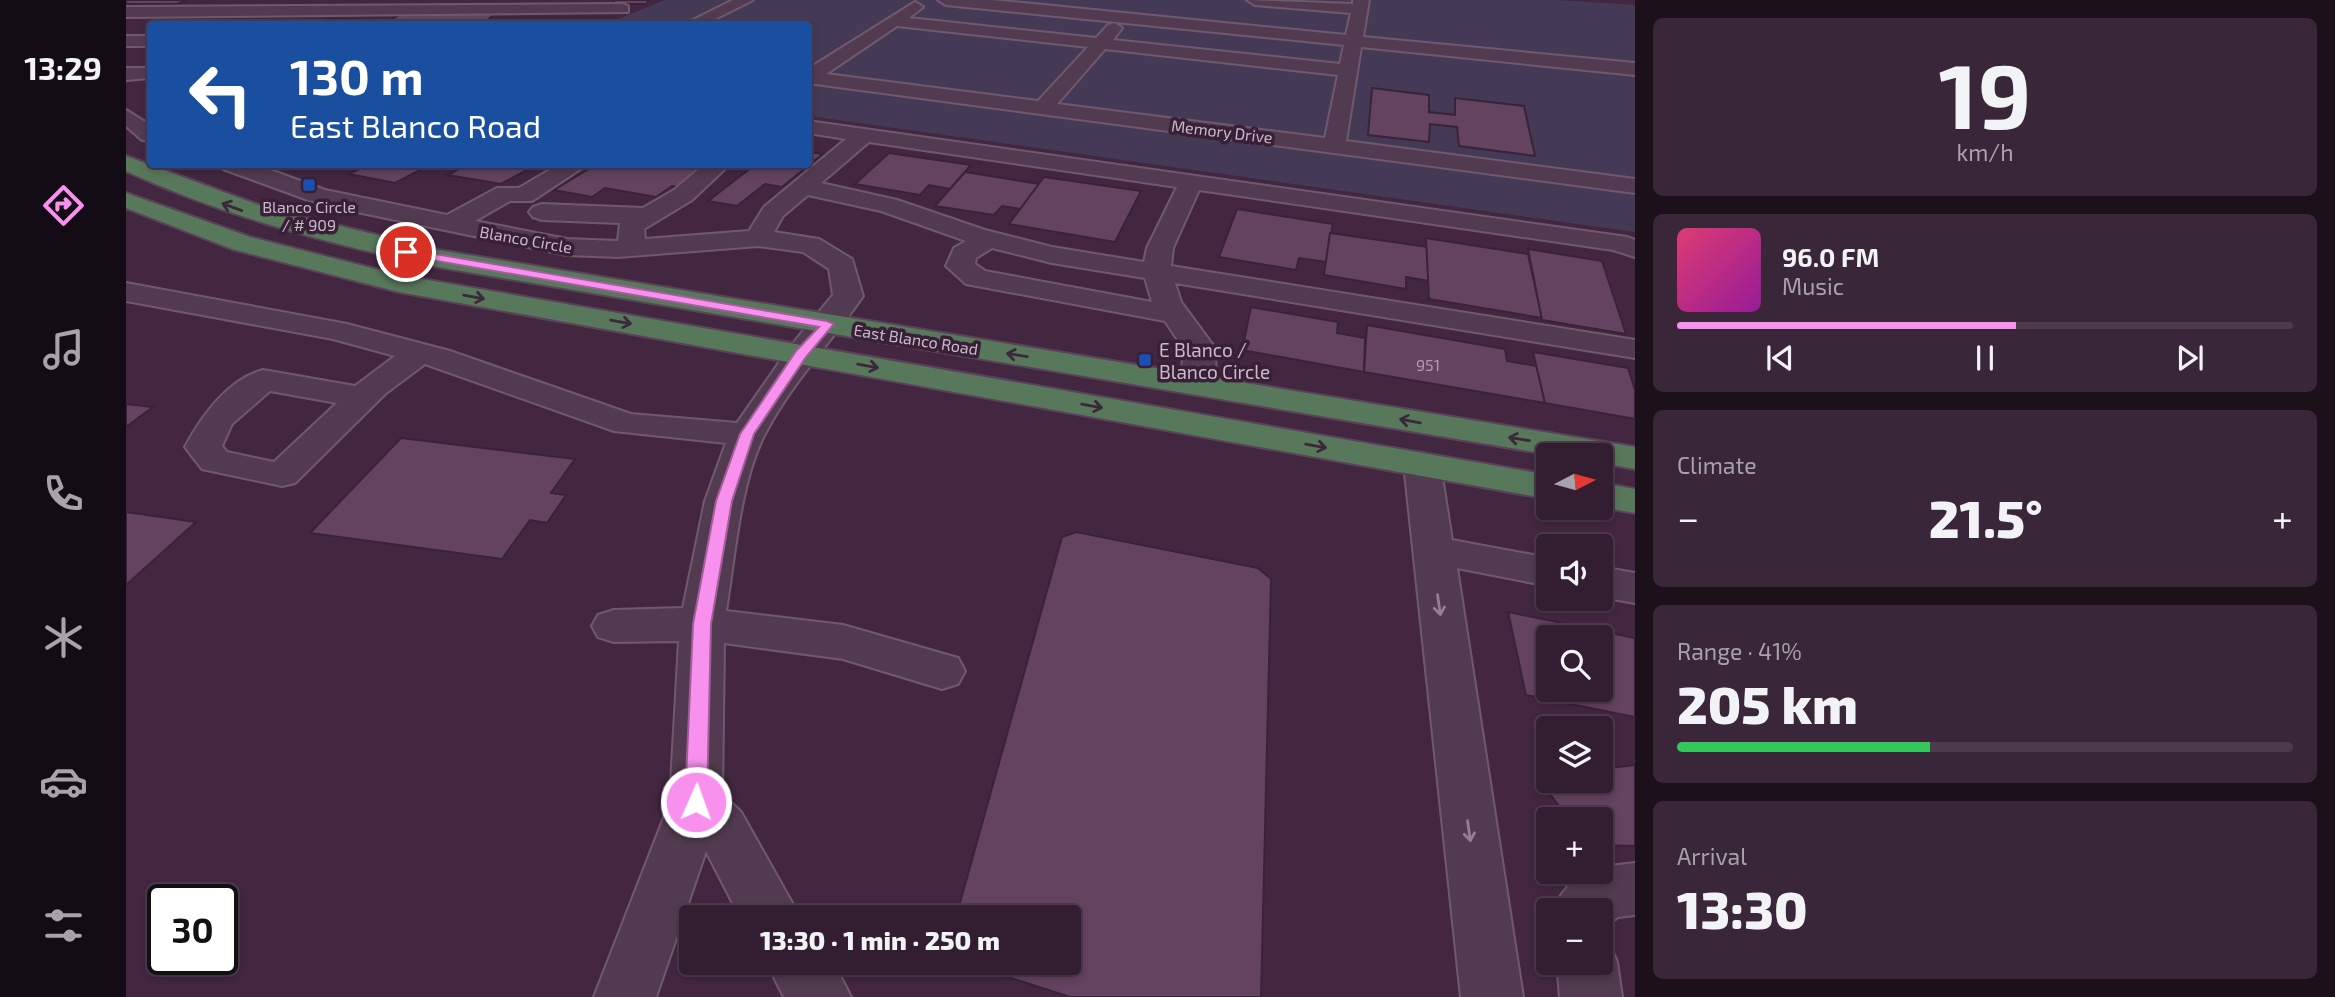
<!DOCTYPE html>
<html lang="en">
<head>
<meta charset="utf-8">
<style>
  :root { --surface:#321d31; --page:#3a2639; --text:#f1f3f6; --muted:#a8a2ab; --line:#4d3b4d; --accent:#f891ed }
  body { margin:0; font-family:"Exo 2",sans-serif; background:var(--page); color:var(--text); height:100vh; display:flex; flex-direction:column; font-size:26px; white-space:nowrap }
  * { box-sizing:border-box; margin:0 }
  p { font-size:23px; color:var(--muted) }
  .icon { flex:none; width:38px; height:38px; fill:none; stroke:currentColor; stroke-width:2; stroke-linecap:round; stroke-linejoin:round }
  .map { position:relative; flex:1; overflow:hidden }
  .drawer { display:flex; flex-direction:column; gap:18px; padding:18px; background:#1c101b; width:700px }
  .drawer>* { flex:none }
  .top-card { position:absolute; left:21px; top:21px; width:665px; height:147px; border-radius:7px; box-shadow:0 4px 10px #0003,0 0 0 2px var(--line); background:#1a4fa0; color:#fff; overflow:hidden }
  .needle { width:46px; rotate:84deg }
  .buttons { position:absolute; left:1410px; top:443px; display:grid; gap:14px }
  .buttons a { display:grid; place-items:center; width:77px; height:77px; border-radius:7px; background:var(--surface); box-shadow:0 4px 10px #0003,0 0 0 2px var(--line); font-size:35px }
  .speed { position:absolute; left:21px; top:884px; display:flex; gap:14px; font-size:35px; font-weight:700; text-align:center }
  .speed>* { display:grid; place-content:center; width:91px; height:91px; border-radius:50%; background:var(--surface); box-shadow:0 4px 10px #0003,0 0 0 2px var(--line); line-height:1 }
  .speed .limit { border:4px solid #111; border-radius:10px; background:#fff; color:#111 }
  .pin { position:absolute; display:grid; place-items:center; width:60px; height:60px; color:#fff; margin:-30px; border:4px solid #fff; border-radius:50%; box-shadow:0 2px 7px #0007 }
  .me { position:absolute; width:77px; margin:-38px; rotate:2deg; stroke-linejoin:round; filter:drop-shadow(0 0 5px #0008) }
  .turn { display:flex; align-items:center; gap:24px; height:147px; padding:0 28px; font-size:32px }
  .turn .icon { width:91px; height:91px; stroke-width:2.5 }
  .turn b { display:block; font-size:49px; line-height:60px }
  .big { font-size:52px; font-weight:800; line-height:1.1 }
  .drawer .card { flex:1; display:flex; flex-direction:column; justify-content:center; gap:10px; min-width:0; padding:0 24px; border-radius:10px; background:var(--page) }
  .drawer .dial { align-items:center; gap:0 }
  .dial b { font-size:91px; line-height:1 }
  .song { display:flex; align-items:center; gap:21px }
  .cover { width:84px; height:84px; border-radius:10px; background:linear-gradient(135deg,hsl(340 70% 55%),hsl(300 70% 35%)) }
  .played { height:7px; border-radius:4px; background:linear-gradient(90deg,var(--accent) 55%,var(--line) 55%) }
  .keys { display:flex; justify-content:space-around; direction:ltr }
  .heat { display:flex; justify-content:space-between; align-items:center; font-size:38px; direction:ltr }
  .charge { height:10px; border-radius:5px; background:linear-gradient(90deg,#34c759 41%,var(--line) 0) }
  .trip { position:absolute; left:553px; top:905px; width:402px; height:70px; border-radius:7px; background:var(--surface); box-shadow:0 4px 10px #0003,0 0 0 2px var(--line); font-weight:800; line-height:70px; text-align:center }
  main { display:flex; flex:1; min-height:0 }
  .menu { display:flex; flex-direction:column; width:126px; justify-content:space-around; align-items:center; background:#140c14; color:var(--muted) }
  .menu .icon { width:49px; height:49px }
  .menu .current { color:var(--accent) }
  .menu b { font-size:32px; color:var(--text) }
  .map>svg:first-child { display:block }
  .green { fill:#443a56 }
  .building { fill:#634360; stroke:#3a2238; stroke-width:2; fill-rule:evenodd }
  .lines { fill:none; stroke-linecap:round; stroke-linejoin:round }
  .minor-casing { stroke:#70596e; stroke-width:4 }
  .highway-casing { stroke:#5a4358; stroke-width:4 }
  .minor { fill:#523b50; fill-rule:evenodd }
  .highway { fill:#58785c; fill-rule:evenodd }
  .oneway { stroke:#3b293a }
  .oneway2 { stroke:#958093 }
  .route { fill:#f891ed; stroke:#a15e9a; stroke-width:2 }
  .transit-dot { fill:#1a4fb4; stroke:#382036; stroke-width:2.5 }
  .labels { text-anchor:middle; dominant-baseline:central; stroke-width:7; stroke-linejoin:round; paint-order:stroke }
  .far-street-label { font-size:16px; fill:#ccb8ca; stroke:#382036 }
  .far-poi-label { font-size:16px; fill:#ccb8ca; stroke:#382036 }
  .number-label { font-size:16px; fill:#b29bb0 }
  .poi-label { font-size:19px; fill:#ccb8ca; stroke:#382036; text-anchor:start }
</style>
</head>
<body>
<main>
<nav class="menu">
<b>13:29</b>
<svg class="icon current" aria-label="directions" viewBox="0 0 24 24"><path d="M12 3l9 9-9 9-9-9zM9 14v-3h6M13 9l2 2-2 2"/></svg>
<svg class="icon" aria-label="music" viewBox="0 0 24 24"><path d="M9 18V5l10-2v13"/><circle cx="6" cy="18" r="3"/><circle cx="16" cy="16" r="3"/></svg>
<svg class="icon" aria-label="phone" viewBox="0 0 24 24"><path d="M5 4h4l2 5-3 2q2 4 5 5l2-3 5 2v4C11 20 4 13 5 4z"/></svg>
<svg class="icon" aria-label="climate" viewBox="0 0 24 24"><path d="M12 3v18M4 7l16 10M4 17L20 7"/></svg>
<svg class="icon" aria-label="car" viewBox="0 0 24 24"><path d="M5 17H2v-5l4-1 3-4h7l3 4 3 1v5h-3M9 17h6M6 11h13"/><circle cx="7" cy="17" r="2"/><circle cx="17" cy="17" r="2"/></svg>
<svg class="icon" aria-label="filters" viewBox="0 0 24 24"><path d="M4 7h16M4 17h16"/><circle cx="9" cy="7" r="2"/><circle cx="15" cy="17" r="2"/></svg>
</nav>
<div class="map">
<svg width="1509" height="997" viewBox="0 0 1509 997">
  <rect width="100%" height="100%" fill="#432741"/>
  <polygon class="green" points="539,0 1433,0 1509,5 1509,232 683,116 682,24 480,24"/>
  <g class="building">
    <polygon points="0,0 61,0 51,4 0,4"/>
    <polygon points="489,0 523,0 520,4 486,4"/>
    <polygon points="277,12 371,12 357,24 260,24"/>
    <polygon points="200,19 225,19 216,24 191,24"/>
    <polygon points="1246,88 1303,95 1303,112 1329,115 1329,98 1398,106 1409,156 1333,146 1331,127 1304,124 1303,142 1242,135"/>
    <polygon points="682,152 697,154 656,187 639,184 611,206 582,201 630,164 682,164"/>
    <polygon points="763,153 845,165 824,189 803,185 794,195 729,184"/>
    <polygon points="244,164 306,164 269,183 223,174"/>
    <polygon points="342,164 412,164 375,184 322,175"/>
    <polygon points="471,164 539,168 543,165 577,171 554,187 546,186 530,197 479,188 466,197 428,190"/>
    <polygon points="839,172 913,184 895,209 876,206 868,215 809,206"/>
    <polygon points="918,177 1015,191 989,242 883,224"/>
    <polygon points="1111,209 1207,224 1200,262 1173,258 1170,270 1093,257"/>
    <polygon points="1204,233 1302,247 1303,281 1280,277 1280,289 1198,275"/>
    <polygon points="1300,238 1402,254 1416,318 1303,299"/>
    <polygon points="1402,249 1476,261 1500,334 1416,320"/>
    <polygon points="1125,307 1212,322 1211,333 1239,338 1238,372 1116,350"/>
    <polygon points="1241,325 1379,349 1381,361 1411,366 1419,403 1238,372"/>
    <polygon points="1407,352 1502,368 1509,390 1509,419 1419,403"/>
    <polygon points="0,404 27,407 0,427"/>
    <polygon points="275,438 449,459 425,493 440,495 421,523 404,520 376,559 184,533"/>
    <polygon points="0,512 70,522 0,585"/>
    <polygon points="950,532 1132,568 1145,579 1135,997 944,997 835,962 943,962 943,917 830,917 936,537"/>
    <path d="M1382 612 1509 638V717L1400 695ZM1423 637H1475V690H1423Z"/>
    <polygon points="1509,765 1509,846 1475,845 1475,819 1443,819 1411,777 1423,775 1423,780 1475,780 1475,769"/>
  </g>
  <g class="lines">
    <g class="minor-casing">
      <g id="minor">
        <polygon points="607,0 627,0 579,24 559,24"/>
        <path d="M812 0H866L1220 35 1225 13 1129 5 1121 0 1227 4V0H1243L1237 37 1509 63V75L1235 47 1220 141 1509 179V193L682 83V69L789 2 797 7 783 18 970 38 982 25 988 23 996 28 987 40 1214 64 1218 45 820 5ZM771 26 962 47 912 101 700 74ZM979 49 1212 75 1199 138 931 104Z"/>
        <polygon points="496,4 502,6 502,12 0,17 0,7"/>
        <rect x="0" y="36" width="24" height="10"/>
        <polygon points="0,68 24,68 24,78 0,80"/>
        <polygon points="0,110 24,125 24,141 16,140 0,126"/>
        <path d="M682 121 1501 237 1509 240V257L1487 250 1073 190 1047 248 1045 266 1509 340V358L1049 283 1055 302 1089 348 1090 384 1085 391 1073 394 1061 391 1056 384 1057 348 1039 321 840 284 820 266 828 248 840 241 755 211 682 195 657 216 648 232 693 239 726 259 737 296C705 342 666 383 640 432 614 480 609 557 600 611L717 625 832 658 839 671 832 684 816 689 717 659 598 643 596 794 615 812 674 917H614L580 851 530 997H468L544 802 553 641 488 642 472 637 466 626 472 615 488 610 557 608 579 501 600 443 488 431 299 364 259 394 169 483 156 486 76 469 59 447C75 417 102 379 137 370L229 386 269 356 207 339 0 301V283L221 324 324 351 505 414 611 423 664 347 707 295 703 269 677 252 632 246 492 257 441 255 226 211 182 200 97 169 94 164H128L199 190 321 215 371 188H393L434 164H462L406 201H384L349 221 441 239 492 241 494 223 416 220 407 217 403 212 407 207 416 204 517 208 548 190 579 164H604L566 200 518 229 519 239 623 231 638 207 720 139 682 133ZM743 142 1051 187 1021 248 1018 262 926 247 859 230 771 200 695 183ZM866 248 926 263 1019 278 1026 302 859 271 849 264 850 258ZM144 391 211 403 148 462 101 452 96 446 106 424Z"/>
        <polygon points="1296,453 1309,456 1314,464 1326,540 1423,558 1423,586 1331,568 1397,997 1335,997 1278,464 1283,456"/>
        <polygon points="1475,567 1509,573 1509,603 1475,597"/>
        <path d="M1509 863V915L1492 917 1475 930V910H1427C1436 890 1451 872 1475 872V867Z"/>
        <polygon points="1475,938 1482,941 1491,962 1496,997 1434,997 1431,962 1475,962"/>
        <polygon points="640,962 707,962 725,997 658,997"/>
      </g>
    </g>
    <g class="highway-casing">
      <g id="highway">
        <path d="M0 156 141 208 312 250 1509 447V469L1475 463V455H1426L312 267C205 244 100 217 0 171Z"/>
        <polygon points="0,193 124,237 273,275 1423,475 1423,499 273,292 106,249 0,208"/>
        <polygon points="1475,483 1509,489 1509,513 1475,507"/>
      </g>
    </g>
    <use href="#minor" class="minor"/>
    <use href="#highway" class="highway"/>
  </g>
  <defs><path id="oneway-shaft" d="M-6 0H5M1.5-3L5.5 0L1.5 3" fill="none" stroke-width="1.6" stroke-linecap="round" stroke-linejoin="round" transform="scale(1.75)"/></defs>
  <g class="oneway">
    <use href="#oneway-shaft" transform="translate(106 207) rotate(-160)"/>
    <use href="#oneway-shaft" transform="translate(348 297) rotate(10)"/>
    <use href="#oneway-shaft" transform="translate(495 322) rotate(10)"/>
    <use href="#oneway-shaft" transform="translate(891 355) rotate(-171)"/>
    <use href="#oneway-shaft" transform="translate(742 366) rotate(10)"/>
    <use href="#oneway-shaft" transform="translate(966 406) rotate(10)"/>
    <use href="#oneway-shaft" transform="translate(1284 421) rotate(-170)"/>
    <use href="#oneway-shaft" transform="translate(1393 439) rotate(-171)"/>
    <use href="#oneway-shaft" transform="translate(1190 446) rotate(10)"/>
  </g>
  <g class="oneway2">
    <use href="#oneway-shaft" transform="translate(1313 605) rotate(82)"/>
    <use href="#oneway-shaft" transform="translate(1343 831) rotate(82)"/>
  </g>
  <polygon class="route" points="280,249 701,321 708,324 680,357 628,434 606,501 585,624 581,802 578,808 570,811 562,808 559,802 567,624 590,501 614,434 670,351 693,327 276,255 276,250"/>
  <g class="transit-dot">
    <rect x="176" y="178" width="14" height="14" rx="3.5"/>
    <rect x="1012" y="353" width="14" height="14" rx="3.5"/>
  </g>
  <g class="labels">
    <g class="far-street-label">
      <text transform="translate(1096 131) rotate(7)">Memory Drive</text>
      <text transform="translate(400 239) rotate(10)">Blanco Circle</text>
      <text transform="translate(790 339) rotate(9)">East Blanco Road</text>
    </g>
    <g class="far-poi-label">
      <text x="183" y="206">Blanco Circle<tspan x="183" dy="18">/ # 909</tspan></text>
    </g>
    <g class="number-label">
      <text x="1302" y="364">951</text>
    </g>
    <g class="poi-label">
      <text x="1033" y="349">E Blanco /<tspan x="1033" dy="22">Blanco Circle</tspan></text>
    </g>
  </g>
</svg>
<div class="buttons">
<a><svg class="needle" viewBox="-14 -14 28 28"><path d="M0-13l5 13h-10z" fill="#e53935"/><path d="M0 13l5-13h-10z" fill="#a8a2ab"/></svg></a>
<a><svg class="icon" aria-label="sound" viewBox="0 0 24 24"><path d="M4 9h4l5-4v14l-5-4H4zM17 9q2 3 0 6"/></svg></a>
<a><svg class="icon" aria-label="search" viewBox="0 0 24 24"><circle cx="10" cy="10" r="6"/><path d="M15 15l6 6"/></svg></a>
<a><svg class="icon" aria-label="layers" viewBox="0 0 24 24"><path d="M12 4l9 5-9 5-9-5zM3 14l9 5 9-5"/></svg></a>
<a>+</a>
<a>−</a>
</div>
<div class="speed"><div class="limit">30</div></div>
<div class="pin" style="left:280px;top:252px;background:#d93025"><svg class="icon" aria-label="arrive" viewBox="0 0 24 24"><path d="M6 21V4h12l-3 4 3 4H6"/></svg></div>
<svg class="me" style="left:570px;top:802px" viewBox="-20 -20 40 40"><circle r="17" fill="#f891ed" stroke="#fff" stroke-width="3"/><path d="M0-11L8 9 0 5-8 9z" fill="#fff"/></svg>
<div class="trip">13:30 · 1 min · 250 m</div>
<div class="top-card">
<div class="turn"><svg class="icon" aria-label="left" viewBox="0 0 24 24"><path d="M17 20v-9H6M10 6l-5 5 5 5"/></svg><div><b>130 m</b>East Blanco Road</div></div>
</div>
</div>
<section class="drawer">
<div class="card dial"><b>19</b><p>km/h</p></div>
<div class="card">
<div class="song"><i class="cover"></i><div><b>96.0 FM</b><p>Music</p></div></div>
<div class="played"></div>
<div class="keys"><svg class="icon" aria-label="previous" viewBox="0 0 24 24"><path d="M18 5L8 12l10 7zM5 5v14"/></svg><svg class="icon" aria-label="pause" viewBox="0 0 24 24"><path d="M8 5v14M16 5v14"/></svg><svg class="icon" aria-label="next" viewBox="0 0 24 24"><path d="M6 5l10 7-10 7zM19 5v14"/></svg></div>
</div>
<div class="card"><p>Climate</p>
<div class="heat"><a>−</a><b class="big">21.5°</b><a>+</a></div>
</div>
<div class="card"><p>Range · 41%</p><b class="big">205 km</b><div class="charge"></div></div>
<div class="card"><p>Arrival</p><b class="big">13:30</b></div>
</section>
</main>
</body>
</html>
